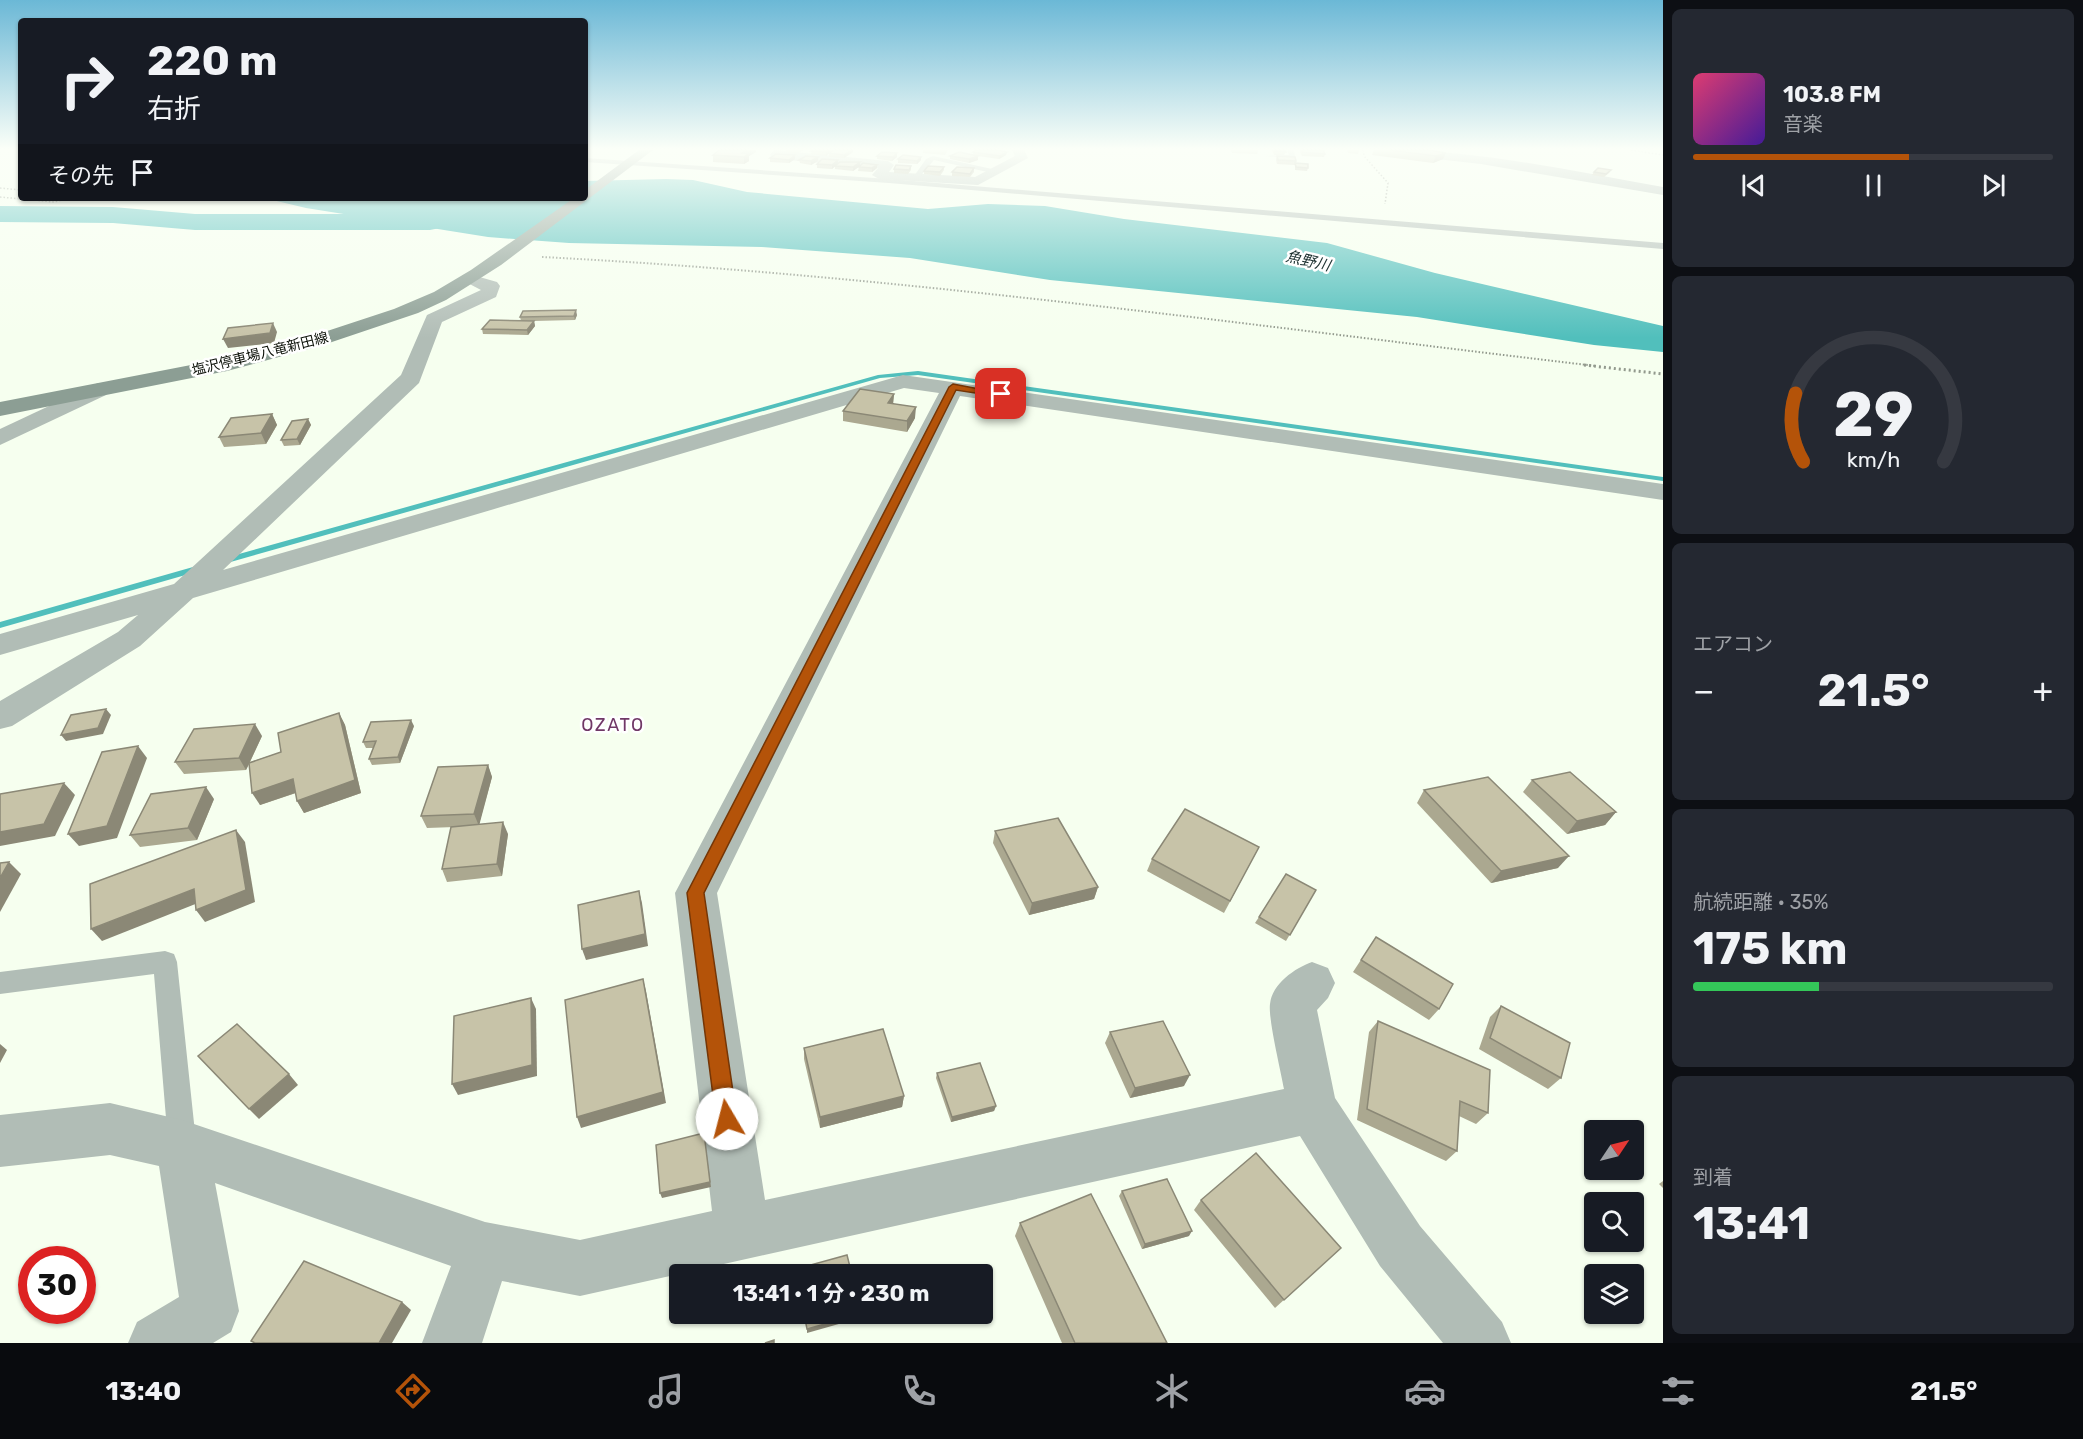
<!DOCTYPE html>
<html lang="ja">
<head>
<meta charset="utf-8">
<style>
  :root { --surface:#171b24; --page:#242831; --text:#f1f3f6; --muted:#9ea1a6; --line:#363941; --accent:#b45309 }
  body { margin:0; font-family:Rubik,"Noto Sans JP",sans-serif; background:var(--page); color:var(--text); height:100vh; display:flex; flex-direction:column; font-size:22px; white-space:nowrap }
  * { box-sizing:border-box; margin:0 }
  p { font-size:20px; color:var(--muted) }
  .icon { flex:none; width:33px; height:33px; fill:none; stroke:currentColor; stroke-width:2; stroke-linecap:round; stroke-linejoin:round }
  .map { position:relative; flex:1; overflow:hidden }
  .drawer { display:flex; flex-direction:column; gap:9px; padding:9px; background:#0d0f14; width:420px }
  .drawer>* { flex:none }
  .guide { position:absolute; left:18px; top:18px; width:570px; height:183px; border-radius:6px; box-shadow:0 2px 4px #0004; background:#171b24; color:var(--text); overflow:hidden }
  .needle { width:39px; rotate:55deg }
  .controls { position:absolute; left:1584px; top:1120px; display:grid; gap:12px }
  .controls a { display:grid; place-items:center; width:60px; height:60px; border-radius:6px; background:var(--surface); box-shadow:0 2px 4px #0004; font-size:30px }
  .speed { position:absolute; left:18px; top:1246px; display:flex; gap:12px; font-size:30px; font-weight:700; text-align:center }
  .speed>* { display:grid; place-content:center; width:78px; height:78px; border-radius:50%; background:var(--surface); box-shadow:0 2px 4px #0004; line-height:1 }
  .speed .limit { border:9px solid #d22; background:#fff; color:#111 }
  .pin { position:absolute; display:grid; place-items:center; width:51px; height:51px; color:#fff; margin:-26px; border-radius:12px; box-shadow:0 3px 9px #0006 }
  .me { position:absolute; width:66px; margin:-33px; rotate:352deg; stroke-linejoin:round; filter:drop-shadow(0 0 4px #0008) }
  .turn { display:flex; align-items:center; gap:21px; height:126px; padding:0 30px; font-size:27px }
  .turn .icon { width:78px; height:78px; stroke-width:2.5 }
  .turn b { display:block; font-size:42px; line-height:51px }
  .then { display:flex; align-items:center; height:57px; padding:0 30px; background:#0003; gap:12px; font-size:22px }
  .big { font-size:45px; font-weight:700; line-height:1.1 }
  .drawer .card { flex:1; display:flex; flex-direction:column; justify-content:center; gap:9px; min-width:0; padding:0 21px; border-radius:9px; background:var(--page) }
  .drawer .dial { align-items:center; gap:0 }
  .dial svg { height:156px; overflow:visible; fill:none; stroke:var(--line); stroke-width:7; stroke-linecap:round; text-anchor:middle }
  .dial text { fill:var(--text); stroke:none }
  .song { display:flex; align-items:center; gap:18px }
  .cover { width:72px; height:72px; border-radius:9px; background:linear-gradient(135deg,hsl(340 70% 55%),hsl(260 70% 35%)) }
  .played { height:6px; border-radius:3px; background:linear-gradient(90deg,var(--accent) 60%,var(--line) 60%) }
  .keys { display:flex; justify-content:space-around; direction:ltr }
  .heat { display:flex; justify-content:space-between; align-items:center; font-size:33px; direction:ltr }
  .charge { height:9px; border-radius:4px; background:linear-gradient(90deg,#34c759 35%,var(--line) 0) }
  .trip { position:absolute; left:669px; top:1264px; width:324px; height:60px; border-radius:6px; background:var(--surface); box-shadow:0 2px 4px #0004; font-weight:700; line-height:60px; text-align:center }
  .dock { display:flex; height:96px; justify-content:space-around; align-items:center; background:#090b0e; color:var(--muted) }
  .dock .icon { width:42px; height:42px }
  .dock .current { color:var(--accent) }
  .dock b { font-size:27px; color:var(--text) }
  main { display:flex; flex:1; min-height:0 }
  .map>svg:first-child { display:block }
  .water { fill:#51bfbc }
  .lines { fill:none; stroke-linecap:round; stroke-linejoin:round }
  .stream { fill:#51bfbc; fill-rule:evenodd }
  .river { fill:#51bfbc; fill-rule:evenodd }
  .path-far2 { stroke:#92998d; stroke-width:1.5; stroke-dasharray:1.5 2; stroke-linecap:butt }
  .path-far1 { stroke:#92998d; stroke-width:2; stroke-dasharray:1.5 2; stroke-linecap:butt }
  .path { stroke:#92998d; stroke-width:3; stroke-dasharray:2 3; stroke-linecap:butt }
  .service { fill:#b1bdb6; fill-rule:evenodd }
  .minor { fill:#b1bdb6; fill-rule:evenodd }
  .secondary { fill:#8c9e94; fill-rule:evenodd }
  .wall { fill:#aba890 }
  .shaded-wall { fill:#8b8876 }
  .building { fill:#c7c3a8; stroke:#8b8876; stroke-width:1.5 }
  .route { fill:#b45309; stroke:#753606; stroke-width:1.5 }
  .labels { text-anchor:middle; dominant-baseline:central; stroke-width:5; stroke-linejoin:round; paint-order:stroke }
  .far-street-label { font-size:14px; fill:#0b1008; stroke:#fff }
  .far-water-label { font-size:15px; font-style:italic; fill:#192d2d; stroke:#fff }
  .neighbourhood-label { font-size:18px; letter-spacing:1.5px; fill:#703866; stroke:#fff }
</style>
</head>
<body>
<main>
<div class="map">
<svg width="1663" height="1343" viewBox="0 0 1663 1343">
  <rect width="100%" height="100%" fill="#f6ffef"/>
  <polygon class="water" points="666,179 693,180 747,192 928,209 988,204 1045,206 1124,219 1327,243 1435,273 1663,326 1663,352 1594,345 1417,317 1050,280 910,258 762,247 569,243 488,237 306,208 264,198 585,198 585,181"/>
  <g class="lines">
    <g class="stream">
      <polygon points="918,371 1663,477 1663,481 918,375 880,378 227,563 224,564 219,561 221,559 878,375"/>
      <polygon points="200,565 203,566 205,568 203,570 0,628 0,622"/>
    </g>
    <polygon class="river" points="0,206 113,207 195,214 430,214 440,216 444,222 440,228 430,230 195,230 113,223 0,222"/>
    <g class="path-far2">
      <polyline points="1363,150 1364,156 1388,183 1385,204"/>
      <polyline points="1631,150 1663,155"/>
      <polyline points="0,188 21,190"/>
      <polyline points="0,197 54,202 70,198"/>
    </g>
    <path class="path-far1" d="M542 257C895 275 1246 325 1596 366"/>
    <polyline class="path" points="1584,365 1663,374"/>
    <g class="service">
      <polygon points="1287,150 1294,150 1295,158 1265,156 1289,155"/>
      <polygon points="933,156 992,169 996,171 992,173 934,160 918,179 912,179 926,159"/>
      <polygon points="585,158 889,179 1663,243 1663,249 889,183 585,162"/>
      <polygon points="165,951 174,954 177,962 196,1142 192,1152 182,1156 172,1152 168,1142 154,974 0,994 0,972"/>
    </g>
    <g class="minor">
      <polygon points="774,150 888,161 894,165 889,172 975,177 1015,156 1012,150 1024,150 1028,158 978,185 879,179 872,175 878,168 776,159 770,155"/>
      <path d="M1386 150C1479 150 1571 171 1663 187V195L1481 164 1392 154Z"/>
      <path d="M469 274 497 282 500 286 496 297 442 322 419 383 223 570 903 375 1663 484V500L960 396 717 893 765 1200 1284 1089C1281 1071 1268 1019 1270 1004 1272 984 1295 968 1312 962L1328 968 1335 983 1328 998 1317 1010 1335 1098 1420 1226 1502 1322 1511 1343H1443L1380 1266 1300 1136 580 1296 502 1281 482 1343H422L451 1266 215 1183 239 1311 231 1332 213 1343H128L137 1322 179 1297 159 1166 110 1155 0 1167V1115L110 1103 182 1120 485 1222 580 1240 712 1211 675 893 939 393 904 388 193 598 140 646 12 726 0 729V701L118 632 138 615 0 655V634L174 584 401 375 427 315 481 290 460 279 463 275Z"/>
      <polygon points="98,383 106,385 109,390 106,395 0,445 0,429"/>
    </g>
    <polygon class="secondary" points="639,150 653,150 501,265 446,300 418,313 323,345 227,371 0,416 0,402 227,358 309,337 394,309 434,292 471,270 574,198 585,198 585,190"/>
  </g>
  <g class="wall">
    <polygon points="786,150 803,150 797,154 786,152"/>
    <polygon points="812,150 853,150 853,152 844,158 829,157 829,153 826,156 811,154"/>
    <polygon points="923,150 948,150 945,155 923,153"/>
    <polygon points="1231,150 1258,150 1258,151 1257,154 1232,153"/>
    <polygon points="1272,150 1285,150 1286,152 1284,155 1274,155"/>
    <polygon points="1300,150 1323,150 1325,154 1324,157 1302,156 1300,152"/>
    <polygon points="1347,150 1359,150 1358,154 1348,153"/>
    <polygon points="1374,150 1429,150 1443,159 1433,163 1372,155"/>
    <polygon points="756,152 749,156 749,161 744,164 713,162 713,155"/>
    <polygon points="973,152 1007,152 1006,155 999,159 978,156 978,160 969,163 950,159 950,156 973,155"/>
    <polygon points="897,153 897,157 892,161 877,159 877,156"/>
    <polygon points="1277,156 1296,161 1296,163 1308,168 1307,171 1295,170 1295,165 1277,164 1276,160"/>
    <polygon points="818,157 818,161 811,165 800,163 799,160"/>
    <polygon points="921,157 921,160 917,164 898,163 898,159"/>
    <polygon points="770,158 795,159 789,163 770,162"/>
    <polygon points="838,160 838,164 860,166 853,171 835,169 835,166 832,169 817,168 817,164"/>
    <polygon points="877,165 877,168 872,172 858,171 859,167"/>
    <polygon points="911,166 911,170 908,174 894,173 894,169"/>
    <polygon points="944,167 944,170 940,176 924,174 924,171"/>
    <polygon points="974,168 974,172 970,177 952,176 952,172"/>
    <polygon points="1611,170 1609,173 1604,177 1592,175 1594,172"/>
    <polygon points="577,315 575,320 534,321 535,326 528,335 483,334 482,329 521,321 520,317"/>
    <polygon points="894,394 893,404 915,418 907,432 843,421 843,411"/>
    <polygon points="272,414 277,425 266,444 224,447 219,437"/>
    <polygon points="308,419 311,425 300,445 284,446 281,440"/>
    <polygon points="339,713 345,725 361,793 304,813 297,801 296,793 260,805 249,764 246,770 184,774 175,762 262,736 250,762 281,752"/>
    <polygon points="414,726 400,763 372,765 369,759 373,748 366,748 363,742"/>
    <polygon points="488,765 492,777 479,824 508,834 502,876 447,882 442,869 455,827 427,828 421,816"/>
    <polygon points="1532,780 1616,812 1605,825 1567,834 1523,792"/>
    <polygon points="1424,790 1558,868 1491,883 1417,803"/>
    <polygon points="214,799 197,840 140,847 130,835"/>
    <polygon points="995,831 1098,887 1094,899 1029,915 993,843"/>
    <polygon points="1259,847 1224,913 1147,871 1152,859"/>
    <polygon points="1316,890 1286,941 1255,923 1259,917"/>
    <polygon points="1376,937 1439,1009 1429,1020 1353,972"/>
    <polygon points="1501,1006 1561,1078 1548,1089 1479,1049 1490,1017"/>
    <polygon points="1378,1021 1488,1113 1476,1124 1459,1116 1457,1151 1446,1161 1357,1120 1369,1032"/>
    <polygon points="1110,1032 1184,1086 1130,1098 1105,1043"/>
    <polygon points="804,1048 904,1096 902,1107 820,1128 804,1059"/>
    <polygon points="937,1073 996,1106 994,1111 951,1122 936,1078"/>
    <polygon points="1663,1181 1663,1188 1659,1184"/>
    <polygon points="1122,1191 1189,1236 1142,1249 1119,1196"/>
    <polygon points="1201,1200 1341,1248 1275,1308 1194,1210"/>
    <polygon points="1020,1223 1167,1343 1062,1343 1015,1236"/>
  </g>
  <g class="shaded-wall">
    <polygon points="746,150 756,150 756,152 749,156 749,161 744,164 744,157 742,153"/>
    <polygon points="829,150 834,150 826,156 826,152"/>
    <polygon points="851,150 853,150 853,152 844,158 844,155"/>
    <polygon points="1007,152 1006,155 999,159 1000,156"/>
    <polygon points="897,153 897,157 892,161 893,157"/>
    <polygon points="1446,153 1443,159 1433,163 1436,156"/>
    <polygon points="795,155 795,159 789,163 789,160"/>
    <polygon points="978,156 978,160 969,163 969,159"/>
    <polygon points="818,157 818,161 811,165 811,161"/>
    <polygon points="921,157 921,160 917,164 917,161"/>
    <polygon points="838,160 838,164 832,169 832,165"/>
    <polygon points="860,162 860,166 853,171 853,167"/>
    <polygon points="877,165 877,168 872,172 872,168"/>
    <polygon points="576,310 577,315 575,320 574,316"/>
    <polygon points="534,321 535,326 528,335 527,330"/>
    <polygon points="273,323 277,332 274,343 228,348 223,339"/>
    <polygon points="894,394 893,404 888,403"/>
    <polygon points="916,407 915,418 907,432 907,421"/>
    <polygon points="272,414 277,425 266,444 261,433"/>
    <polygon points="308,419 311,425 300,445 297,439"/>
    <polygon points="106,709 111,715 103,734 66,741 61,735"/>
    <polygon points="339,713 345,725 361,793 304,813 297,801"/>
    <polygon points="411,720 414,726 400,763 398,757"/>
    <polygon points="255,724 262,736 246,770 239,758"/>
    <polygon points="138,746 147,758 117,838 79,846 68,834"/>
    <polygon points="488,765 492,777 479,826 474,814"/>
    <polygon points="293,779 301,791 260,805 252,793"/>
    <polygon points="64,783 75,795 55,836 0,846 0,832"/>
    <polygon points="206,787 214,799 197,840 188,828"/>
    <polygon points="1616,812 1605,825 1567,834 1577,821"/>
    <polygon points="503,822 508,834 502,876 497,864"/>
    <polygon points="236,830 245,842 255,902 205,922 196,910"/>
    <polygon points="1569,856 1558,868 1491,883 1501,871"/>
    <polygon points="9,862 21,874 0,912 0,878"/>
    <polygon points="1098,887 1094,899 1029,915 1032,903"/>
    <polygon points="194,889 203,901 102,941 91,929"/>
    <polygon points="639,891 642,903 648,946 586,960 582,949"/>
    <polygon points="643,979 646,991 666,1103 581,1128 577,1117"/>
    <polygon points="531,998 536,1009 537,1076 458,1095 452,1084"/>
    <polygon points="0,1044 7,1050 0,1063"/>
    <polygon points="289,1074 298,1085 259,1119 249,1109"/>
    <polygon points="1190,1075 1184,1086 1130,1098 1135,1088"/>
    <polygon points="904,1096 902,1107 820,1128 820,1117"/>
    <polygon points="996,1106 994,1111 951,1122 952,1117"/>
    <polygon points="704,1133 711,1187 662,1198 660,1193"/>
    <polygon points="1192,1231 1189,1236 1142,1249 1145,1244"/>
    <polygon points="402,1302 411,1310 392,1343 379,1343"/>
    <polygon points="860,1314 860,1318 807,1333 807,1329"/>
  </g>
  <g class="building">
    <polygon points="719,150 746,150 742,153 749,154 744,157 713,155"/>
    <polygon points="812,150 829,150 826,152 811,151"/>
    <polygon points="834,150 851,150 844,155 829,153"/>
    <polygon points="976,150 998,150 1007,152 1000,156 973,152"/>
    <polygon points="1275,150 1285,150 1286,152 1275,151"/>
    <polygon points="1302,150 1323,150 1325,154 1303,152"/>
    <polygon points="1390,150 1429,150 1446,153 1436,156"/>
    <polygon points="882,152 897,153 893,157 877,156"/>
    <polygon points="959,152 978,156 969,159 950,156"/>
    <polygon points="776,154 795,155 789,160 770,158"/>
    <polygon points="903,155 921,157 917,161 898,159"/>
    <polygon points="806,156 818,157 811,161 799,160"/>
    <polygon points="1277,156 1295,157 1296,161 1278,160"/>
    <polygon points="822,159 838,160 832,165 817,164"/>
    <polygon points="840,162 860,162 853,167 835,166"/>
    <polygon points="863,163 877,165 872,168 859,167"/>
    <polygon points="1295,163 1308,164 1308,168 1296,167"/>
    <polygon points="896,165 911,166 909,170 894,169"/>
    <polygon points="928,166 944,167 940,172 924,171"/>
    <polygon points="957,167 974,168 970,174 952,172"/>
    <polygon points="1598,168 1611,170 1606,174 1594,172"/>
    <polygon points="576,310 574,316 520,317 523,311"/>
    <polygon points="490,320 534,321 527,330 482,329"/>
    <polygon points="273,323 270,333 223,339 228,328"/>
    <polygon points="860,389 894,394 888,403 916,407 907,421 843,411"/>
    <polygon points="272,414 261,433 219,437 231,418"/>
    <polygon points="308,419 297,439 281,440 292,421"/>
    <polygon points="106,709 98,728 61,735 71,715"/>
    <polygon points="339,713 355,780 297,801 293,779 252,793 249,763 281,752 278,733"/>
    <polygon points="411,720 398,757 369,759 376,741 363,742 371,722"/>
    <polygon points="255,724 239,758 175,762 194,729"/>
    <polygon points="138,746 107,826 68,834 102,752"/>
    <polygon points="488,765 474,814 421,816 438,767"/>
    <polygon points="1570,772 1616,812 1577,821 1532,780"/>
    <polygon points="1488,777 1569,856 1501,871 1424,790"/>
    <polygon points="64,783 44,824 0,832 0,794"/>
    <polygon points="206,787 188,828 130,835 151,794"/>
    <polygon points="1185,809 1259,847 1230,901 1152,859"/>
    <polygon points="1058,818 1098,887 1032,903 995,831"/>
    <polygon points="503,822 497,864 442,869 451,827"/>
    <polygon points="236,830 246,890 196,910 194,889 91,929 90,884"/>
    <polygon points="9,862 0,878 0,863"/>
    <polygon points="1286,874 1316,890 1290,935 1259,917"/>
    <polygon points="639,891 645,934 582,949 578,905"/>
    <polygon points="1376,937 1453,984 1439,1009 1361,960"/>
    <polygon points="643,979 663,1092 577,1117 565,1000"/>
    <polygon points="531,998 532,1065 452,1084 454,1016"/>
    <polygon points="1501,1006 1570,1043 1561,1078 1490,1038"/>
    <polygon points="1163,1021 1190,1075 1135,1088 1110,1032"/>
    <polygon points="1378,1021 1490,1070 1488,1113 1460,1101 1457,1151 1367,1109"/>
    <polygon points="237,1024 289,1074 249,1109 198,1056"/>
    <polygon points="883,1029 904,1096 820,1117 804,1048"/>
    <polygon points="980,1063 996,1106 952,1117 937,1073"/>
    <polygon points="704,1133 710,1182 660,1193 656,1145"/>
    <polygon points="1256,1153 1341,1248 1284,1300 1201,1200"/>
    <polygon points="1167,1179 1192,1231 1145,1244 1122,1191"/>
    <polygon points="1091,1194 1167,1343 1075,1343 1020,1223"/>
    <polygon points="847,1255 852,1275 797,1275 796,1269"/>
    <polygon points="304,1261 402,1302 379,1343 255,1343 251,1341"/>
    <polygon points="804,1314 860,1314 807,1329"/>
    <polygon points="774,1340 774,1343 765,1343"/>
  </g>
  <linearGradient id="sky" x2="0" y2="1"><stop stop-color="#6bb8d6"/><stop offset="0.44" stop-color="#fbfff8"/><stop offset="1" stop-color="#fbfff8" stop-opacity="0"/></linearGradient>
  <rect width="1663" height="338" fill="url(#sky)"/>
  <polygon class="route" points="953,384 1005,394 1001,397 956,390 704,893 737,1119 734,1127 727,1130 719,1127 716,1119 687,893 949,387"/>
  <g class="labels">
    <g class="far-street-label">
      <text transform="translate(260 354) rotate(-14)">塩沢停車場八竜新田線</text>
    </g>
    <g class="far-water-label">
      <text transform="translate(1308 261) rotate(13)">魚野川</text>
    </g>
    <g class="neighbourhood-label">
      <text x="613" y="725">OZATO</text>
    </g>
  </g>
</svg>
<div class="controls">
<a><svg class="needle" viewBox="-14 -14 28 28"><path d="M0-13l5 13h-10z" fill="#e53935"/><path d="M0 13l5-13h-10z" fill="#9ea1a6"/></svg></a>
<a><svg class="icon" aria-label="search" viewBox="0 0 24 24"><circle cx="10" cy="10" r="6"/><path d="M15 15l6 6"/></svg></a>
<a><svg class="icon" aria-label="layers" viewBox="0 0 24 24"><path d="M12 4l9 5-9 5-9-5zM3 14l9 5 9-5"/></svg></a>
</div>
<div class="speed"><div class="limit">30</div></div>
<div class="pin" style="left:1001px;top:394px;background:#d93025"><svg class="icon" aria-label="arrive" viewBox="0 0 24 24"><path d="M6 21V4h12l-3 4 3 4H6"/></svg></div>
<svg class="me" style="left:727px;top:1119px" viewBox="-20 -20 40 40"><circle r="19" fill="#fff"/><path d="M0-13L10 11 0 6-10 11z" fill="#b45309"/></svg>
<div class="trip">13:41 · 1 分 · 230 m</div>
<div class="guide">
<div class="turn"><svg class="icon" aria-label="right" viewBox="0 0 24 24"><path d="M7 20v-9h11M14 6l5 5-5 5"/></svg><div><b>220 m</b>右折</div></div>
<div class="then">その先<svg class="icon" aria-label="arrive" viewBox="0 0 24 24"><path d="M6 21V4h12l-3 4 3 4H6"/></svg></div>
</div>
</div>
<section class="drawer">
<div class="card">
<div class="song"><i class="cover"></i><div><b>103.8 FM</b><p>音楽</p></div></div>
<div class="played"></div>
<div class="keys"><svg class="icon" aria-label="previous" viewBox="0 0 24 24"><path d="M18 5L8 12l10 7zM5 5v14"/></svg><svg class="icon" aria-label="pause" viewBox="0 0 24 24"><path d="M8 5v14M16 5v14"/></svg><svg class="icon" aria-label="next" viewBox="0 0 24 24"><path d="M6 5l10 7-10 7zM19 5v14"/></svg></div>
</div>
<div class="card dial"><svg viewBox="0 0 100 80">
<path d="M14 69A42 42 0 1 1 86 69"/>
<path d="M14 69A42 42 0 0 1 10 34" stroke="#b45309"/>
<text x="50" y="56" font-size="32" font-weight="700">29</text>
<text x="50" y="72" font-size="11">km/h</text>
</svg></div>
<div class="card"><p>エアコン</p>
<div class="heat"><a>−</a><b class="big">21.5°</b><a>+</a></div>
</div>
<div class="card"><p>航続距離 · 35%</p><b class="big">175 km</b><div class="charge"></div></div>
<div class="card"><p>到着</p><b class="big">13:41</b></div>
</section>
</main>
<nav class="dock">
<b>13:40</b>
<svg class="icon current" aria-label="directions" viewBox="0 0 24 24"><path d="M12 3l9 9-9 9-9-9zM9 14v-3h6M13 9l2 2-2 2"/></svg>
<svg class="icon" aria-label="music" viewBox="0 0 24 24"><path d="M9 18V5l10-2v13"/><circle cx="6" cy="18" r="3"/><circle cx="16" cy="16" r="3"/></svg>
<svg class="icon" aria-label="phone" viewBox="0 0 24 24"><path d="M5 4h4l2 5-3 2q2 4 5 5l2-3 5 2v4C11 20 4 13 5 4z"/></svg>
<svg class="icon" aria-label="climate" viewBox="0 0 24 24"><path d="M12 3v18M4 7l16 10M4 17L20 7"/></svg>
<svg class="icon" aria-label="car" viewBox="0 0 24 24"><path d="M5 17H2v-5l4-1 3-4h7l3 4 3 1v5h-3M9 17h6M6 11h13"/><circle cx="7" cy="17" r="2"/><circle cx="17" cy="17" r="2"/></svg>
<svg class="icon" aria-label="filters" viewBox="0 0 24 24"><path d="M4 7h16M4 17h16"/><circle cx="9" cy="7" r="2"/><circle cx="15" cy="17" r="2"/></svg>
<b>21.5°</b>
</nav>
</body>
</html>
